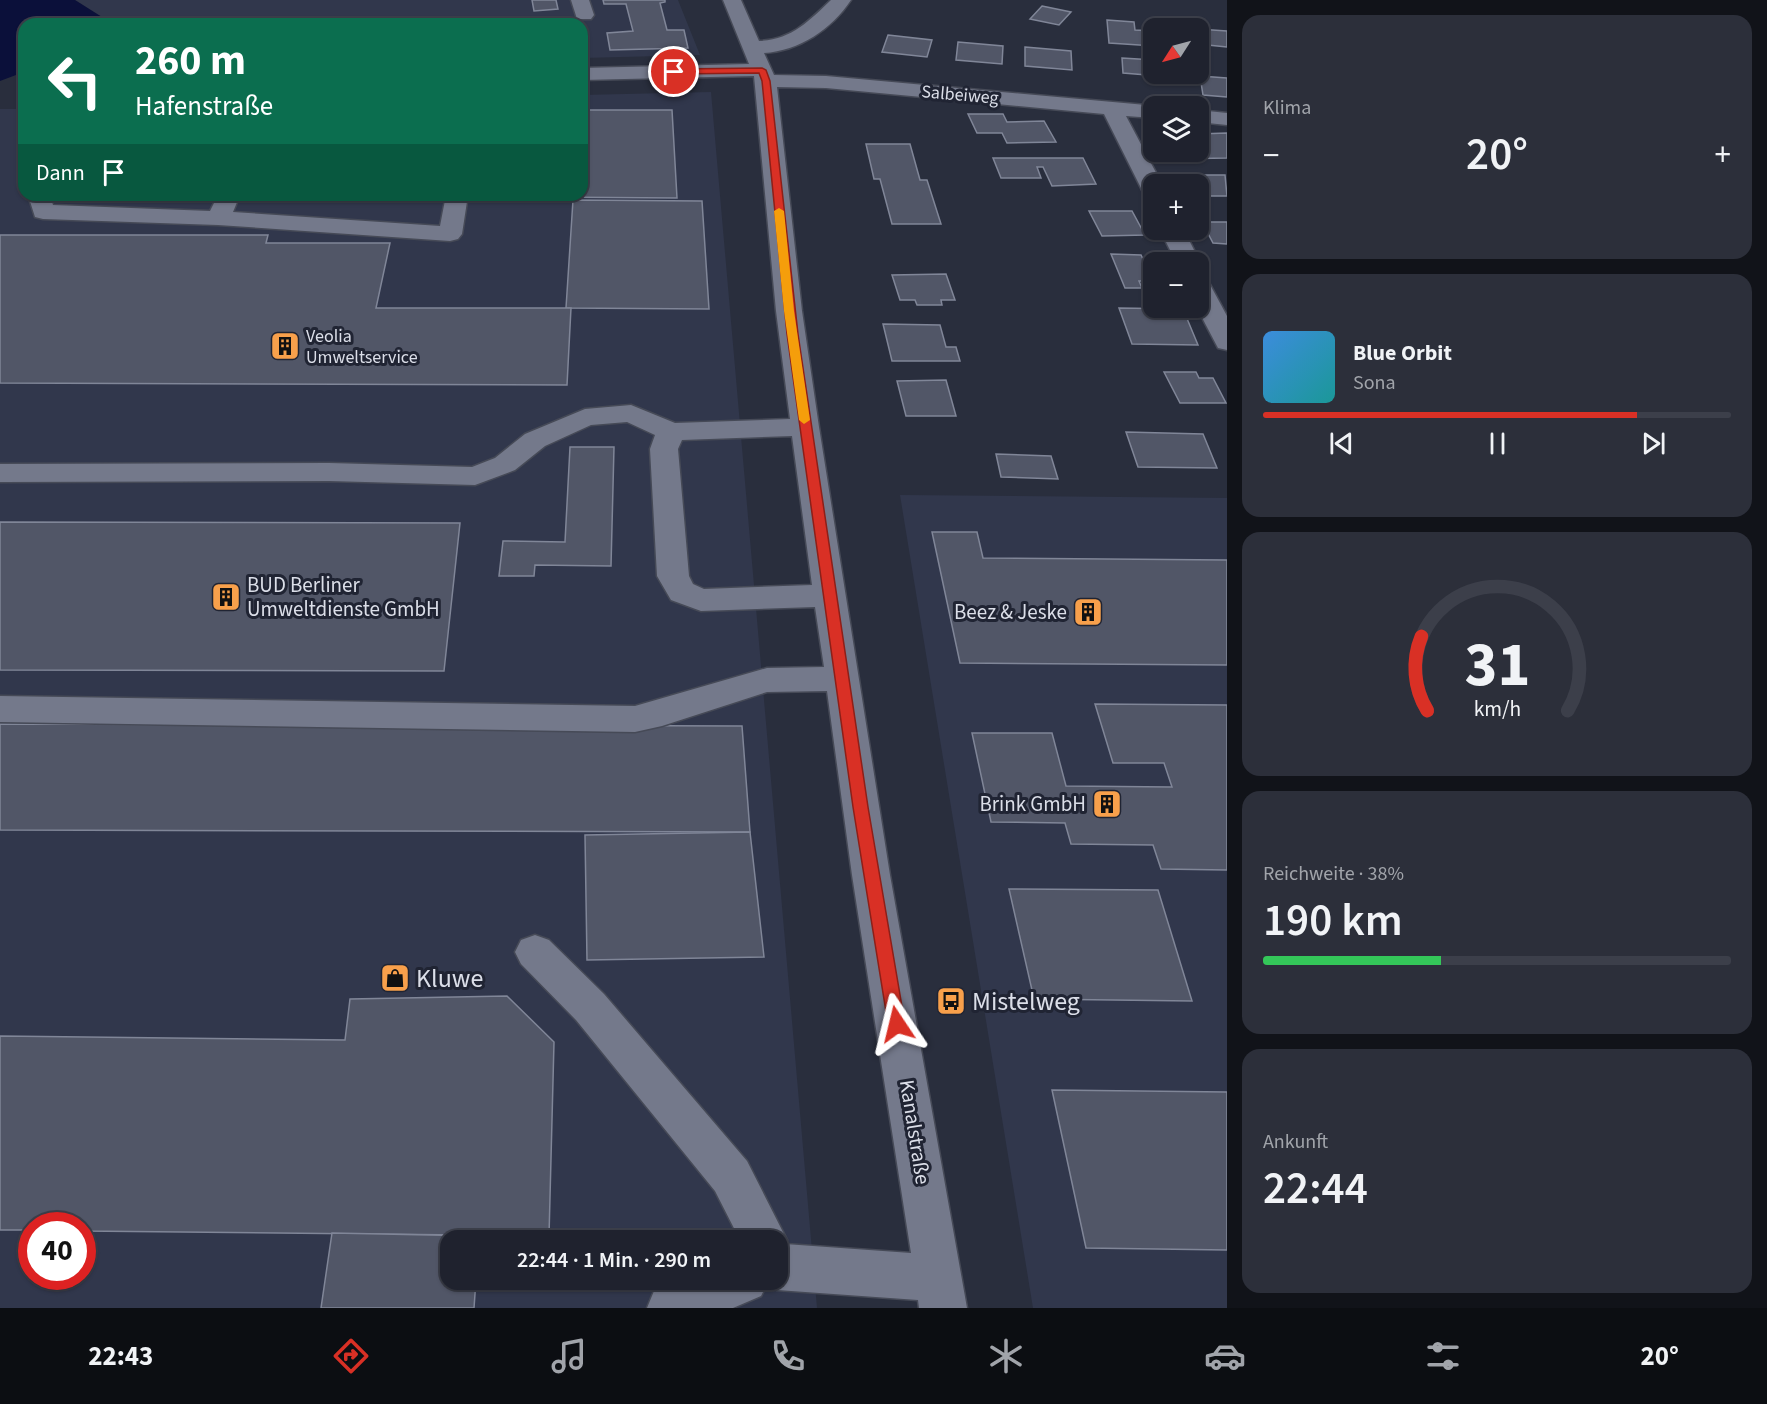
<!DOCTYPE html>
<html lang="de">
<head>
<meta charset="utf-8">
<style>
  :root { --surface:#1f222e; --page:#2c2f3a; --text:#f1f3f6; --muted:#a1a4aa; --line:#3c3f4a; --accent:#d93025 }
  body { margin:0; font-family:"Source Sans 3",sans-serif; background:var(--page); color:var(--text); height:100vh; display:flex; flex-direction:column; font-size:22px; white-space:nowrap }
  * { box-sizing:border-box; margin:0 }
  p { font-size:20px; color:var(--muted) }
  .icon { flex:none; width:33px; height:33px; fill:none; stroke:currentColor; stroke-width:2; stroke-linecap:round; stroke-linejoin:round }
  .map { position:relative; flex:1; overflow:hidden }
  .side { display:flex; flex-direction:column; gap:15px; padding:15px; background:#111319; width:540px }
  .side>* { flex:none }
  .hud { position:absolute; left:18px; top:18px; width:570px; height:183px; border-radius:18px; box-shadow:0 2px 4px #0004,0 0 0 2px var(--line); background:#0b6e4f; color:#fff; overflow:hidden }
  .needle { width:39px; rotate:234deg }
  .tools { position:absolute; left:1143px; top:18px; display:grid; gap:12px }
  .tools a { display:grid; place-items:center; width:66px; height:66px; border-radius:12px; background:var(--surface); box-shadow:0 2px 4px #0004,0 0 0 2px var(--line); font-size:30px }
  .speed { position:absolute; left:18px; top:1212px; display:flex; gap:12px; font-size:30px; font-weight:700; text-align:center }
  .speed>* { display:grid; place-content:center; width:78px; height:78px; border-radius:50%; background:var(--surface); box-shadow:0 2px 4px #0004,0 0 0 2px var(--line); line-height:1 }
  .speed .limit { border:9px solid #d22; background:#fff; color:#111 }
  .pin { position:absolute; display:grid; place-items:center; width:51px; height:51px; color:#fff; margin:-26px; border:3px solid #fff; border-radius:50%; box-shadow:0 2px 6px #0007 }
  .me { position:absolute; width:66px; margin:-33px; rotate:350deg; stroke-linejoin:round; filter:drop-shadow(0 0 4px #0008) }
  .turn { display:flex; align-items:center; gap:21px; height:126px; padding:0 18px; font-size:27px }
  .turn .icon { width:78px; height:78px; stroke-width:2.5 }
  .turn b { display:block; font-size:42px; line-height:51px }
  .then { display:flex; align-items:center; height:57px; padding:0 18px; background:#0003; gap:12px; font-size:22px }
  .big { font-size:45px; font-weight:600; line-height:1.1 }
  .side .widget { flex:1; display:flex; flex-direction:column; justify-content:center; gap:9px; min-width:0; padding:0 21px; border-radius:18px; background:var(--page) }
  .side .dial { align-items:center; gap:0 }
  .dial svg { height:156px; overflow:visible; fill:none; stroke:var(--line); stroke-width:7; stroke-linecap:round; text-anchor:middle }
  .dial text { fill:var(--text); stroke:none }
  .song { display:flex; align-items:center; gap:18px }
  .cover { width:72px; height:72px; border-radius:9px; background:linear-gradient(135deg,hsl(210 70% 55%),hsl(180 70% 35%)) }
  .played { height:6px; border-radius:3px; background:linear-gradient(90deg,var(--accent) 80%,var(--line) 80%) }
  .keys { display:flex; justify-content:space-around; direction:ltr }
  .heat { display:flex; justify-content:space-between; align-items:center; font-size:33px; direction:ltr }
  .charge { height:9px; border-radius:4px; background:linear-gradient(90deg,#34c759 38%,var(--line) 0) }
  .trip { position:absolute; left:440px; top:1230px; width:348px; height:60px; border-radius:18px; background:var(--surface); box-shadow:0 2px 4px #0004,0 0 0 2px var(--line); font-weight:600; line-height:60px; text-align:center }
  .menu { display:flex; height:96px; justify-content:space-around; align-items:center; background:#0c0e12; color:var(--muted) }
  .menu .icon { width:42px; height:42px }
  .menu .selected { color:var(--accent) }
  .menu b { font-size:27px; color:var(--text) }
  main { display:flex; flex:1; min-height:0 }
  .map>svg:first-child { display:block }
  .built { fill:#31374c; fill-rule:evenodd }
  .water { fill:#0b103a }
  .building { fill:#515667; stroke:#808698; stroke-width:1.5 }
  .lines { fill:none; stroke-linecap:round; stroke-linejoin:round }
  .minor-casing { stroke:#464a57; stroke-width:3 }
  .minor { fill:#74798b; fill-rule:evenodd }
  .route { fill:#d93025; stroke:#8d1f18; stroke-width:1.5 }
  .slow { fill:#f59e0b }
  .labels { text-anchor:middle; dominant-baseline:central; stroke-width:6; stroke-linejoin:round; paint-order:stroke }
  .far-street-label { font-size:18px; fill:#dbdee8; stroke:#202433 }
  .far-poi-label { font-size:18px; fill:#dbdee8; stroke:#202433; text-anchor:start }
  .poi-label { font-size:21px; fill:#dbdee8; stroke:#202433; text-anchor:end }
  .street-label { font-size:21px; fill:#dbdee8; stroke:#202433 }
  .near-poi-label { font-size:26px; fill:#dbdee8; stroke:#202433; text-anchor:start }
</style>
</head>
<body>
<main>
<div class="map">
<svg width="1227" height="1308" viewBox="0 0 1227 1308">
  <rect width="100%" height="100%" fill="#292e3d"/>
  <g class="built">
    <polygon points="75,0 678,0 700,55 582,58 582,24 113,24"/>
    <path d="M711 92 817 1308H0V109H24V195H582V95ZM32 1226H82V1276H32ZM450 1240H777V1280H450Z"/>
    <polygon points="900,495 1227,498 1227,1308 1033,1308"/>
  </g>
  <polygon class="water" points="0,0 75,0 113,24 24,24 24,72 0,81"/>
  <g class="building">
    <polygon points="532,0 556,0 558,9 534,11"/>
    <polygon points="603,0 665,0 665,2 660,3 667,30 684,30 688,48 610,50 607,33 633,31 626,4 604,4"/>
    <polygon points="1042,6 1071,12 1059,25 1030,19"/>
    <polygon points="1107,20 1134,22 1135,30 1154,31 1154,46 1109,43"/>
    <polygon points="1198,29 1227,31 1227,47 1198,44"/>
    <polygon points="888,35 932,40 927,57 882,52"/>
    <polygon points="958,42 1003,46 1002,64 956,60"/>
    <polygon points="1025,47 1071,51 1072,70 1025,66"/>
    <polygon points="1122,58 1154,60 1154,74 1170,74 1171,77 1123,73"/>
    <polygon points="1200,76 1227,78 1227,97 1203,95"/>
    <polygon points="582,110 672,110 677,198 543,197 543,195 582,195"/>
    <polygon points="968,114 1003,114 1007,122 1044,121 1056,142 1007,143 1002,133 977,133"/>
    <polygon points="1227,133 1227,158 1173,159 1169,152 1198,152 1198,134"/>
    <polygon points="866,144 910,144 920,180 927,180 941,224 892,224 880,179 874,179"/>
    <polygon points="993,158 1083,158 1096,184 1052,186 1043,167 1037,167 1041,178 1001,178"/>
    <polygon points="1181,175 1225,175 1227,196 1198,196 1198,184 1186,184"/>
    <polygon points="573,200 702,201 709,309 566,308"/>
    <polygon points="1089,211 1132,211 1145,235 1102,236"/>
    <polygon points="1202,222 1227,222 1227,244 1213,243"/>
    <polygon points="0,235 268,235 266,243 390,243 376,308 571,308 567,385 0,383"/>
    <polygon points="1111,254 1141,255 1143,259 1159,259 1160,262 1154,262 1154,281 1139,281 1142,288 1125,288"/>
    <polygon points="946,274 955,300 941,300 942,305 917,305 915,300 900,300 892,275"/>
    <polygon points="1119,308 1183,309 1198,345 1132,344"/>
    <polygon points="883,324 940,325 946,347 956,347 960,361 892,361"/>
    <polygon points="1164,372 1196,372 1199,378 1213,378 1226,403 1180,403"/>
    <polygon points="946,380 956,416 906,416 897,381"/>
    <polygon points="1126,432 1203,434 1217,468 1138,467"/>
    <polygon points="570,447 614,447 611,566 535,565 534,576 499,576 503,541 565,542"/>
    <polygon points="996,454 1051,456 1058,479 1001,477"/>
    <polygon points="0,522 460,523 444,671 0,670"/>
    <polygon points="932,532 977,532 983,558 1227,560 1227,665 960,663"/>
    <polygon points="1095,704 1227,705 1227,870 1161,869 1153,845 1071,844 1065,823 991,822 972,733 1052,733 1066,786 1172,787 1164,763 1113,763"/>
    <polygon points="0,724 742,726 750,832 0,830"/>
    <polygon points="750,832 764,957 587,960 585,835"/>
    <polygon points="1009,889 1158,890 1192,1001 1034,999"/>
    <polygon points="507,996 554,1042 549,1236 82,1231 82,1226 32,1226 32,1230 0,1230 0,1036 345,1040 350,999"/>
    <polygon points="1052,1090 1227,1092 1227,1250 1086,1248"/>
    <polygon points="332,1233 479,1236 479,1240 450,1240 450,1280 476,1280 474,1308 321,1308"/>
  </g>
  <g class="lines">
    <g class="minor-casing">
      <g id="minor">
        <polygon points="571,0 589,0 594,15 591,19 577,19"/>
        <path d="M723 0H741L759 41C791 40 809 21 831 0H851C832 29 799 51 764 53L774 75 826 76 1157 106H1154V118L1126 116 1162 184H1154V199L1146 197 1143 192 1104 114 826 88 777 87 802 311 819 427 890 875 967 1308H919L918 1300 777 1290 766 1286 761 1296 733 1308H647L654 1291 684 1280H777V1240H740L715 1191 576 1020 521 964 515 952 521 940 535 935 549 940 604 994 747 1161 787 1240 785 1244 911 1253 852 875 827 691 767 692 662 726 635 732 0 722V696L635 706 767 668 824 667 815 607 701 611 671 600 657 576 650 449 655 435 627 422 591 425 545 446 515 470 475 485 329 481 0 482V464L329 463 472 467 495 458 525 434 585 409 631 405 675 423 790 419 776 311 754 76 582 80V68L749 64ZM792 436 812 585 704 589 693 584 689 576 678 449 682 440Z"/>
        <polygon points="1198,110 1227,113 1227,125 1198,122"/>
        <polygon points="28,195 50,195 53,205 210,211 218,195 240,195 233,212 440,226 446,195 468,195 462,234 458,239 450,241 218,225 43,219 35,217"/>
        <polygon points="1160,230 1184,230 1200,262 1198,264 1198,262 1176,262"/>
        <polygon points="1198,277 1207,279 1227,316 1227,350 1218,348 1197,308"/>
      </g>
    </g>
    <use href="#minor" class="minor"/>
  </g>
  <polygon class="route" points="762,68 766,70 770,81 798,334 868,807 905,1024 903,1030 897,1032 891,1030 888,1024 853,807 787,334 762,81 759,73 674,74 670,72 674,69"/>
  <polygon class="slow" points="779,208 784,211 794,311 810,420 804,424 799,420 784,311 774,211"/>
  <defs>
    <g id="building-square" transform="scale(1.5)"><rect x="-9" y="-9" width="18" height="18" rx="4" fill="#f8a04b" stroke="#202433"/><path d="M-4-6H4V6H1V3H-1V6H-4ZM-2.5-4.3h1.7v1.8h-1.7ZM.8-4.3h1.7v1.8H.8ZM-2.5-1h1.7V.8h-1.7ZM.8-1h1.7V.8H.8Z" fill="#111"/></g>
    <g id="shop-square" transform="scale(1.5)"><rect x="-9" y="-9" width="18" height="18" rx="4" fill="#f8a04b" stroke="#202433"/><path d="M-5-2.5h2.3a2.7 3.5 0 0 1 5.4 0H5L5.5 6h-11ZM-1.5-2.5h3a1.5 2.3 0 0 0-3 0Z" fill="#111"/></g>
    <g id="bus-square" transform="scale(1.5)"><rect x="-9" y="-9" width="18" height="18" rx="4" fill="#f8a04b" stroke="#202433"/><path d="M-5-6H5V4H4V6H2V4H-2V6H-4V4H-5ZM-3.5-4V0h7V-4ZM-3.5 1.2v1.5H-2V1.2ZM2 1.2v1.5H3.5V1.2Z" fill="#111"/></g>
  </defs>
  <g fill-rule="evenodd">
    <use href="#building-square" x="285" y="346"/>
    <use href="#building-square" x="226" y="597"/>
    <use href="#building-square" x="1088" y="612"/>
    <use href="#building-square" x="1107" y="804"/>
    <use href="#shop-square" x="395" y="978"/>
    <use href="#bus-square" x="951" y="1001"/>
  </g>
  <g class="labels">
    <g class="far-street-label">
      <text transform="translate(960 95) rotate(5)">Salbeiweg</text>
    </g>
    <g class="far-poi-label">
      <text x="306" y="336">Veolia<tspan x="306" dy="21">Umweltservice</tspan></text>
    </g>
    <g class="poi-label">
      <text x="247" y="585" text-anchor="start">BUD Berliner<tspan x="247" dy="24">Umweltdienste GmbH</tspan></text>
      <text x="1067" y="612">Beez &amp; Jeske</text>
      <text x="1086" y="804">Brink GmbH</text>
    </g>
    <g class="street-label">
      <text transform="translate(915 1132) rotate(81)">Kanalstraße</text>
    </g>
    <g class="near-poi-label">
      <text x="416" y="978">Kluwe</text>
      <text x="972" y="1001">Mistelweg</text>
    </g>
  </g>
</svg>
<div class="tools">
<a><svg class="needle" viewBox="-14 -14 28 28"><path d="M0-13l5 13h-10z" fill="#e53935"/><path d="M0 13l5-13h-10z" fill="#a1a4aa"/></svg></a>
<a><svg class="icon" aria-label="layers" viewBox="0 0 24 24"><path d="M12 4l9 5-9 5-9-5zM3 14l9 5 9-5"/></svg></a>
<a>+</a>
<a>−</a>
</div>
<div class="speed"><div class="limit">40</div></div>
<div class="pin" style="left:674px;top:72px;background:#d93025"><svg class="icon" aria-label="arrive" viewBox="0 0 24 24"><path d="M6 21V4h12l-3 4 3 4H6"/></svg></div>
<svg class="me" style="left:897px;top:1024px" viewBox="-20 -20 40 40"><path d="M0-17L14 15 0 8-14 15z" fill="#d93025" stroke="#fff" stroke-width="4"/></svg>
<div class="trip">22:44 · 1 Min. · 290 m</div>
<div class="hud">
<div class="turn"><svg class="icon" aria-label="left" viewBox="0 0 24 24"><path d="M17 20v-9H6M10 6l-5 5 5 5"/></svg><div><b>260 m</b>Hafenstraße</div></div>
<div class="then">Dann<svg class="icon" aria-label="arrive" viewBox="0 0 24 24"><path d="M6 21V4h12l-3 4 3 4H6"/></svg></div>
</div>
</div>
<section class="side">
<div class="widget"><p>Klima</p>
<div class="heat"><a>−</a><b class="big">20°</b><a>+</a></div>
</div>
<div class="widget">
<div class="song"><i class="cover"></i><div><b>Blue Orbit</b><p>Sona</p></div></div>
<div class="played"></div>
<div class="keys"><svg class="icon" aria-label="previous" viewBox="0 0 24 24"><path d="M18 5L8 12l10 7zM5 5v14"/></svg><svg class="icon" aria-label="pause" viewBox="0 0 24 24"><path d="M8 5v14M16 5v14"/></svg><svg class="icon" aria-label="next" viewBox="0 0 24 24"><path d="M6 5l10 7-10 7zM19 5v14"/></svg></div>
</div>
<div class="widget dial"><svg viewBox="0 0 100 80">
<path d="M14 69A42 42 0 1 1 86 69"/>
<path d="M14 69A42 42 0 0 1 11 31" stroke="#d93025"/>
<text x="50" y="56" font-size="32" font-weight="700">31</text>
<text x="50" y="72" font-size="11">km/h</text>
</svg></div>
<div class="widget"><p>Reichweite · 38%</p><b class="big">190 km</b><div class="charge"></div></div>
<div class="widget"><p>Ankunft</p><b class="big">22:44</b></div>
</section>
</main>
<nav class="menu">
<b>22:43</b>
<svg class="icon selected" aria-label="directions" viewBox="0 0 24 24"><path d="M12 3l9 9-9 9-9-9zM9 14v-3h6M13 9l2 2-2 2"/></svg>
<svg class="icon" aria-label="music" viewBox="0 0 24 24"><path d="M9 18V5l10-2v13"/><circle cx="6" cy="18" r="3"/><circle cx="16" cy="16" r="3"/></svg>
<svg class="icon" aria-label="phone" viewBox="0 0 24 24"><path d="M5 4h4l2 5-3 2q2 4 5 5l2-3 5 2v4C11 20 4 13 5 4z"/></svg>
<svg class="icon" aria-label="climate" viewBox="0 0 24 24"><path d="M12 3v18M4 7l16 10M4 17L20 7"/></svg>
<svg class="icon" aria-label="car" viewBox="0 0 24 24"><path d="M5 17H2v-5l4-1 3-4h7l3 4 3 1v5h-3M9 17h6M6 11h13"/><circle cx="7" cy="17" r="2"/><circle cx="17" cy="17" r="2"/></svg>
<svg class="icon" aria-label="filters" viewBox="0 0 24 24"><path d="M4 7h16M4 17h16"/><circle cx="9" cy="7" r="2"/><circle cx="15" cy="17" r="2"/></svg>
<b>20°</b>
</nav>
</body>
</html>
